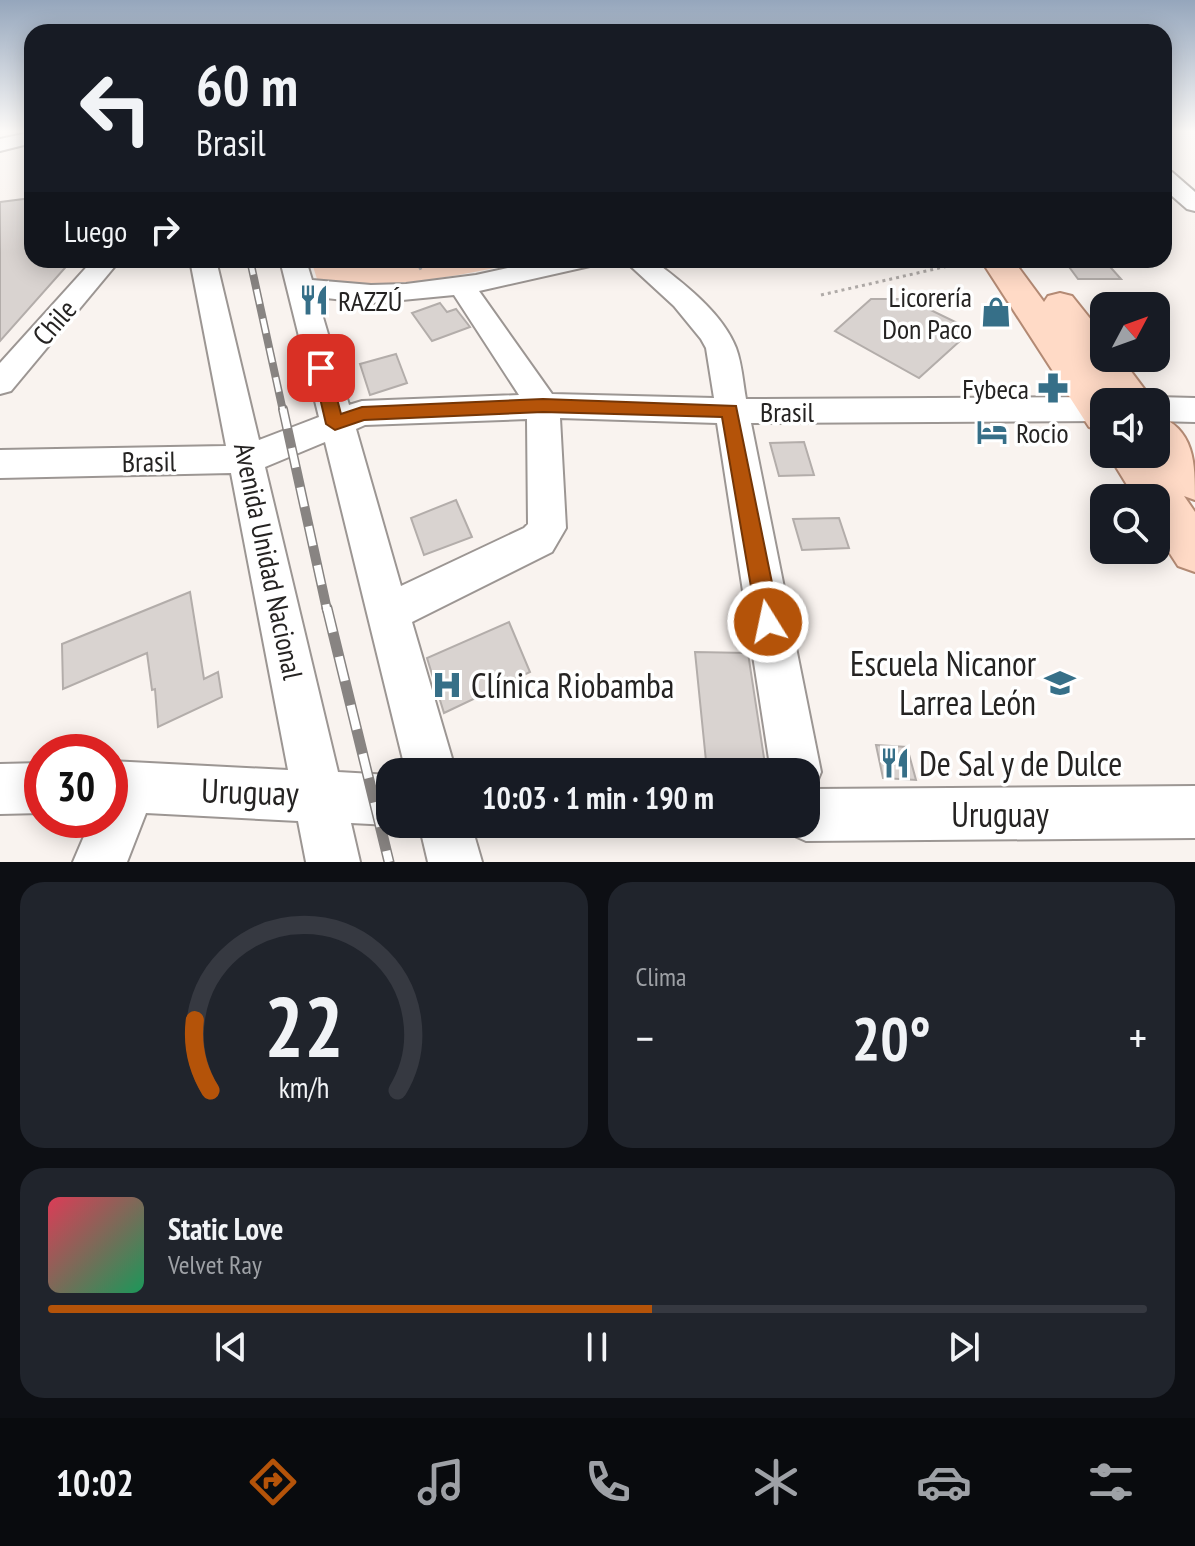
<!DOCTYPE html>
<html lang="es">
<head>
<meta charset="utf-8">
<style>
  :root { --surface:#171b24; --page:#20242c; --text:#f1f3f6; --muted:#9ea1a6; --line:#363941; --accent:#b45309 }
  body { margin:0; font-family:"PT Sans Narrow",sans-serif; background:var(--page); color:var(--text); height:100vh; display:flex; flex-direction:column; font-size:30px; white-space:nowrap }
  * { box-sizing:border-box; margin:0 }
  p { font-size:26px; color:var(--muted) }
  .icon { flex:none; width:44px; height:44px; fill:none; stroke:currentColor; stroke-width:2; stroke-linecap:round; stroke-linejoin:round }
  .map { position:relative; height:862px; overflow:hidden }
  .sheet { display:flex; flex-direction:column; gap:20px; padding:20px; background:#0d0f14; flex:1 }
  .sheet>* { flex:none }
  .banner { position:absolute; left:24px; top:24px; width:1148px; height:244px; border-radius:24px; box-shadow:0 4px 20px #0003; background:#171b24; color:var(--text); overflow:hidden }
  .needle { width:52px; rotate:49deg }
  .buttons { position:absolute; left:1090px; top:292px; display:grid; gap:16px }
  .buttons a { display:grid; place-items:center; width:80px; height:80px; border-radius:16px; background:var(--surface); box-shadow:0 4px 20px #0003; font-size:40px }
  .speed { position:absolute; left:24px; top:734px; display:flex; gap:16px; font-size:40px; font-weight:700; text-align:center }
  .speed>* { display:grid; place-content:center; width:104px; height:104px; border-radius:50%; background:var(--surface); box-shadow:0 4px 20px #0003; line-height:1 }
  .speed .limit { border:12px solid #d22; background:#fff; color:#111 }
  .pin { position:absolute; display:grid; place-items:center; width:68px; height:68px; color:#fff; margin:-34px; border-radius:16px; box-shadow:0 4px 12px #0006 }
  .me { position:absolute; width:88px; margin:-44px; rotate:350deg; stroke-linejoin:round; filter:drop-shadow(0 0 6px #0008) }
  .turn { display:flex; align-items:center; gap:28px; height:168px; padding:0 40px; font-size:36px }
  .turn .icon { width:104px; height:104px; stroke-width:2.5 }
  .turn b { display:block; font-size:56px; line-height:68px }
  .then { display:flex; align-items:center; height:76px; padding:0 40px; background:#0003; gap:16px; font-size:30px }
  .big { font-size:60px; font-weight:600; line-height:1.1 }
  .sheet .card { flex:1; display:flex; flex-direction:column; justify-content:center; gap:12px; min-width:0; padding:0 28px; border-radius:24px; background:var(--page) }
  .sheet .dial { align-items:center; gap:0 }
  .dial svg { height:208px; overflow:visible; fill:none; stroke:var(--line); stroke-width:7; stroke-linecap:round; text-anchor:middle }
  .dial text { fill:var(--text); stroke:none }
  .song { display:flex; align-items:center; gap:24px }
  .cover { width:96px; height:96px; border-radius:12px; background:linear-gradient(135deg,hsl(350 70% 55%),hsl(150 70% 35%)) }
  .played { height:8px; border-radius:4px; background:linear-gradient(90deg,var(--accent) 55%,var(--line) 55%) }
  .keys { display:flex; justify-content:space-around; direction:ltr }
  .heat { display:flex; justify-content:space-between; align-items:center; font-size:44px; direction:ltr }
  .sheet .tiles { flex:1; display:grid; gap:20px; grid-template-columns:1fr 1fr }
  .card:last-child { grid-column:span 2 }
  .trip { position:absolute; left:376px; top:758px; width:444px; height:80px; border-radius:24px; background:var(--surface); box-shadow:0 4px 20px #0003; font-weight:600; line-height:80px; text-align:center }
  .tabs { display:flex; height:128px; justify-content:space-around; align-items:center; background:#090b0e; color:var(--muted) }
  .tabs .icon { width:56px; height:56px }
  .tabs .current { color:var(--accent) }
  .tabs b { font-size:36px; color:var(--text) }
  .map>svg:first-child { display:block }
  .green { fill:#f9d5c2 }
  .building { fill:#d9d3d0; stroke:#b3adaa; stroke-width:2 }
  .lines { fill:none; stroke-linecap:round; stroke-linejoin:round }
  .minor-casing { stroke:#9c9693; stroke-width:4 }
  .major-casing { stroke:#b38a74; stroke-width:4 }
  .path { stroke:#b0aba8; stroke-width:3; stroke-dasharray:3 4; stroke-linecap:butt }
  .minor { fill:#fff; fill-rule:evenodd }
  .major { fill:#ffdac6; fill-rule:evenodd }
  .rail-far2-casing { stroke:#888482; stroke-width:8 }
  .rail-far1-casing { stroke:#888482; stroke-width:10 }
  .rail-casing { stroke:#888482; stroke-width:11 }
  .rail-far2 { stroke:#fff; stroke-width:5; stroke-dasharray:15; stroke-linecap:butt }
  .rail-far1 { stroke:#fff; stroke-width:7; stroke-dasharray:20; stroke-linecap:butt }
  .rail { stroke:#fff; stroke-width:8; stroke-dasharray:25; stroke-linecap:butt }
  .route { fill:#b45309; stroke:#753606; stroke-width:2 }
  .labels { text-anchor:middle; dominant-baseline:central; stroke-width:7; stroke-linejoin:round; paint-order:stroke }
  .poi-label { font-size:28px; fill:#252322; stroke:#fff; text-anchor:end }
  .street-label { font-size:28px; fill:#252322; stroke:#fff }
  .near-poi-label { font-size:34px; fill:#252322; stroke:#fff; text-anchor:start }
  .near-street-label { font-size:34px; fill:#252322; stroke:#fff }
</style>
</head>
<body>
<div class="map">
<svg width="1195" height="862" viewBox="0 0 1195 862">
  <rect width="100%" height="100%" fill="#f9f3ef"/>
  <path class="green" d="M311 260H534C463 274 390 293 317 279Z"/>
  <g class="building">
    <polygon points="32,198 32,260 72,260 0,341 0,202"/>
    <polygon points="1064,260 1104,260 1121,279 1078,279"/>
    <polygon points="871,299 908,299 972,330 919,378 835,331"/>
    <polygon points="440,303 447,312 456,309 470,327 432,341 412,313"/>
    <polygon points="396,354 407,383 370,395 360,364"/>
    <polygon points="804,442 814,475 779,476 770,443"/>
    <polygon points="456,500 472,537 424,555 411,518"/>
    <polygon points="839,518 849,548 802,550 793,519"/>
    <polygon points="190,592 204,679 218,672 222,697 158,727 155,689 152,690 147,653 63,689 62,644"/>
    <polygon points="509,622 530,672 444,713 427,658"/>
    <polygon points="695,652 748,653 766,771 707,771"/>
    <polygon points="876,745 907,747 916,780 883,778"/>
  </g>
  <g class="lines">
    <g class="minor-casing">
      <g id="minor">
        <polygon points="32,132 32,143 0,151 0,139"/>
        <polygon points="1164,170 1172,172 1195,192 1195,211 1187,209 1164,189"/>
        <polygon points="93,260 120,260 11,391 0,394 0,363"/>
        <path d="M190 260H216L259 440 319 417 280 260H306L312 280 371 285 406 284 476 275 545 260H594L590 266 479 291 552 394 714 398 706 348 701 339 674 306 624 260H653C683 283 722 312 736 348 742 364 743 383 746 399L1104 397 1116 400 1104 402V421L751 423 821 772 814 789 1195 786V838L806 841 788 833 784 824H806V772H771L717 423 560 418 566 528 552 552 412 622 456 772H406L325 442 265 467 338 772 390 775V824H393L390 825 351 823 360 862H306L298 821 146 813 127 862H73L91 820H110V761L288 770 231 473 0 478V450L226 446ZM454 295 519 395 362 401 349 405 317 297 371 303ZM527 419 528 524 524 528 401 586 356 429 365 425Z"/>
        <polygon points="1156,397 1195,398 1195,422 1156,421 1156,402 1143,402"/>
        <polygon points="42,763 42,813 0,814 0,764"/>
        <polygon points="419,824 471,824 482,862 428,862"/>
      </g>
    </g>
    <g class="major-casing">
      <g id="major">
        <polygon points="981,260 1013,260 1044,302 1048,296 1060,293 1072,296 1104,336 1104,358 1121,358 1154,402 1104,402 1104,431 1089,427"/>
        <path d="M1156 415C1195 429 1195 463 1195 500L1184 496 1195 512V572L1178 566 1156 532V498H1135L1108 454H1156Z"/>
      </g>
    </g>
    <g class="path">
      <polyline points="419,269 436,260"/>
      <polyline points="821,295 970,261"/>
    </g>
    <use href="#minor" class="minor"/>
    <use href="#major" class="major"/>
    <g class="rail-far2-casing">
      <polyline id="rail-far2" points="250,260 283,411"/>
    </g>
    <g class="rail-far1-casing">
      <polyline id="rail-far1" points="283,409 327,610"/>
    </g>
    <g class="rail-casing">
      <polyline id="rail" points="327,608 389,862"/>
    </g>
    <use href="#rail-far2" class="rail-far2"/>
    <use href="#rail-far1" class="rail-far1"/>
    <use href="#rail" class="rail"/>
  </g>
  <linearGradient id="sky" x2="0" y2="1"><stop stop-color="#95a6bc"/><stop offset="0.52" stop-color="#fcfaf8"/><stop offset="1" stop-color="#fcfaf8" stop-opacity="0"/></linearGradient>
  <rect width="1195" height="253" fill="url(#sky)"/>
  <polygon class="route" points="321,363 329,368 341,414 362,407 543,399 736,406 780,622 776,629 768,632 760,629 757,622 722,417 543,412 364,420 335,430 326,424 313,368"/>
  <defs>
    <g id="restaurant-bare" transform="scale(2.4)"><path d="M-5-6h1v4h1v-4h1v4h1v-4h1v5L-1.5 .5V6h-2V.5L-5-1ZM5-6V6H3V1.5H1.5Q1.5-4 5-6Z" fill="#366f88" stroke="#fff" stroke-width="2.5" paint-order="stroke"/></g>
    <g id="shop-bare" transform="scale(2.4)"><path d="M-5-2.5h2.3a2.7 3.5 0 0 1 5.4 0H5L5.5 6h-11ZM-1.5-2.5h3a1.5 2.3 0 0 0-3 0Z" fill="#366f88" stroke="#fff" stroke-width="2.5" paint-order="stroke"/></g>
    <g id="pharmacy-bare" transform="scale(2.4)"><path d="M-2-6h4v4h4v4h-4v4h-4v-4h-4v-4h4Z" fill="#366f88" stroke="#fff" stroke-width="2.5" paint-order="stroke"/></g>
    <g id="hotel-bare" transform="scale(2.4)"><path d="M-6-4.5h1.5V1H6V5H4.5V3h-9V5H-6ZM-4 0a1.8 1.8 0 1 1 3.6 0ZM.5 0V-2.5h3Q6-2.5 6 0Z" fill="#366f88" stroke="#fff" stroke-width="2.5" paint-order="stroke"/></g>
    <g id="school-bare" transform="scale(2.4)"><path d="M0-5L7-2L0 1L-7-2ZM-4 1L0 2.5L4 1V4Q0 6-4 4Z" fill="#366f88" stroke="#fff" stroke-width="2.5" paint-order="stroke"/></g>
    <g id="hospital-bare" transform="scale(2.4)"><path d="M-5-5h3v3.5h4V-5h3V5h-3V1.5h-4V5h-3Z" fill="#366f88" stroke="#fff" stroke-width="2.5" paint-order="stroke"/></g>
  </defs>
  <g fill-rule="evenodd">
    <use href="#restaurant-bare" x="314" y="300"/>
    <use href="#shop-bare" x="996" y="312"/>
    <use href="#pharmacy-bare" x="1053" y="388"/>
    <use href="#hotel-bare" x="992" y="432"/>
    <use href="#school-bare" x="1060" y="683"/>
    <use href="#hospital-bare" x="447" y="685"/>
    <use href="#restaurant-bare" x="895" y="763"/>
  </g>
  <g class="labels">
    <g class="poi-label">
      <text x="972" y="296">Licorería<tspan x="972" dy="32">Don Paco</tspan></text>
      <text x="338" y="300" text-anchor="start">RAZZÚ</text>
      <text x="1029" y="388">Fybeca</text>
      <text x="1016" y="432" text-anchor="start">Rocio</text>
    </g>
    <g class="street-label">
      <text transform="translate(54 322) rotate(-49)">Chile</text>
      <text x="787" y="411">Brasil</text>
      <text transform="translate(149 461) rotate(-1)">Brasil</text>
      <text transform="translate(269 561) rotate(78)">Avenida Unidad Nacional</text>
    </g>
    <g class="near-poi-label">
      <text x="1036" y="663" text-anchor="end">Escuela Nicanor<tspan x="1036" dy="39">Larrea León</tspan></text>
      <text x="471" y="685">Clínica Riobamba</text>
      <text x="919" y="763">De Sal y de Dulce</text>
    </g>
    <g class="near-street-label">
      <text transform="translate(250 791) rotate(2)">Uruguay</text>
      <text x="1000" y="814">Uruguay</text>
    </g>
  </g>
</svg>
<div class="buttons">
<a><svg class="needle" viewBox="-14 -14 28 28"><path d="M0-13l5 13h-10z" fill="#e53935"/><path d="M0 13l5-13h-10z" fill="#9ea1a6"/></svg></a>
<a><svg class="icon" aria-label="sound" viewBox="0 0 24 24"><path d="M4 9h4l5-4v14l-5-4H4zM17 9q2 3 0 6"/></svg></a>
<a><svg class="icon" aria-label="search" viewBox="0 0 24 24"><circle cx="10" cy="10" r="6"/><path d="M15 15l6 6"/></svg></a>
</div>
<div class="speed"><div class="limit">30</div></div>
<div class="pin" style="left:321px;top:368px;background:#d93025"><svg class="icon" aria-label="arrive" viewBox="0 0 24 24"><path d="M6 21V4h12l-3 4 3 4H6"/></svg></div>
<svg class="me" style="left:768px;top:622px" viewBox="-20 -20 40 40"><circle r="17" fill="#b45309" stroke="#fff" stroke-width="3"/><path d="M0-11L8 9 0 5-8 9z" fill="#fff"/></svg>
<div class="trip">10:03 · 1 min · 190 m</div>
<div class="banner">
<div class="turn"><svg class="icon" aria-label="left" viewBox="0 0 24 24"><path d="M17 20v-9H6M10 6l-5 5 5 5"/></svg><div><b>60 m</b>Brasil</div></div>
<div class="then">Luego<svg class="icon" aria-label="right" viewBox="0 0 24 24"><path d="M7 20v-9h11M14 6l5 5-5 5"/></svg></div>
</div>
</div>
<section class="sheet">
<div class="tiles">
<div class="card dial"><svg viewBox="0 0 100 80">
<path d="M14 69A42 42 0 1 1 86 69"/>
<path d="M14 69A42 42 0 0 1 8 42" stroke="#b45309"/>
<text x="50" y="56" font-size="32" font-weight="700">22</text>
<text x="50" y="72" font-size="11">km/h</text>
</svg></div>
<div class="card"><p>Clima</p>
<div class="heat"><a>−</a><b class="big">20°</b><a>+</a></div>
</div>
<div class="card">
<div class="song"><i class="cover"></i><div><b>Static Love</b><p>Velvet Ray</p></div></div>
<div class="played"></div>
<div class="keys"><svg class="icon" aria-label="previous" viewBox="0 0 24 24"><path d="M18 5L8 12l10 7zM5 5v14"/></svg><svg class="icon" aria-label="pause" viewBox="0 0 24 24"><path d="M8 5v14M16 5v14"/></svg><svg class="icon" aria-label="next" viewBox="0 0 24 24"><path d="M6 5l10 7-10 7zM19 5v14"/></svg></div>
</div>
</div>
</section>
<nav class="tabs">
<b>10:02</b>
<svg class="icon current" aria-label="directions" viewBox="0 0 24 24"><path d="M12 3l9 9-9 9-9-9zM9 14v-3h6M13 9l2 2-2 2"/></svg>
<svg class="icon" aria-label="music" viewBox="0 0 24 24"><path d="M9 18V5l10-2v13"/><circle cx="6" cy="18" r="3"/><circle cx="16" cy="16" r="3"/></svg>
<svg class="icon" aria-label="phone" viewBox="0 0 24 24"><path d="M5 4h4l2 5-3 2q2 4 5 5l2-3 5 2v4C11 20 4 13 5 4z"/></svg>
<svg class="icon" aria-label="climate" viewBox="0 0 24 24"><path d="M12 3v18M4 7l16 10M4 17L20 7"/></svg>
<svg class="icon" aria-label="car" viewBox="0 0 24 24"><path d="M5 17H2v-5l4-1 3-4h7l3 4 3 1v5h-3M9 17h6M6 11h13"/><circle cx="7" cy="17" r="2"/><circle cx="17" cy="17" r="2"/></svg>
<svg class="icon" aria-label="filters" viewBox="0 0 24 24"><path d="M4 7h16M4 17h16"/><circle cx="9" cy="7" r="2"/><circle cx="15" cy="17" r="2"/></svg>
</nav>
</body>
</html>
